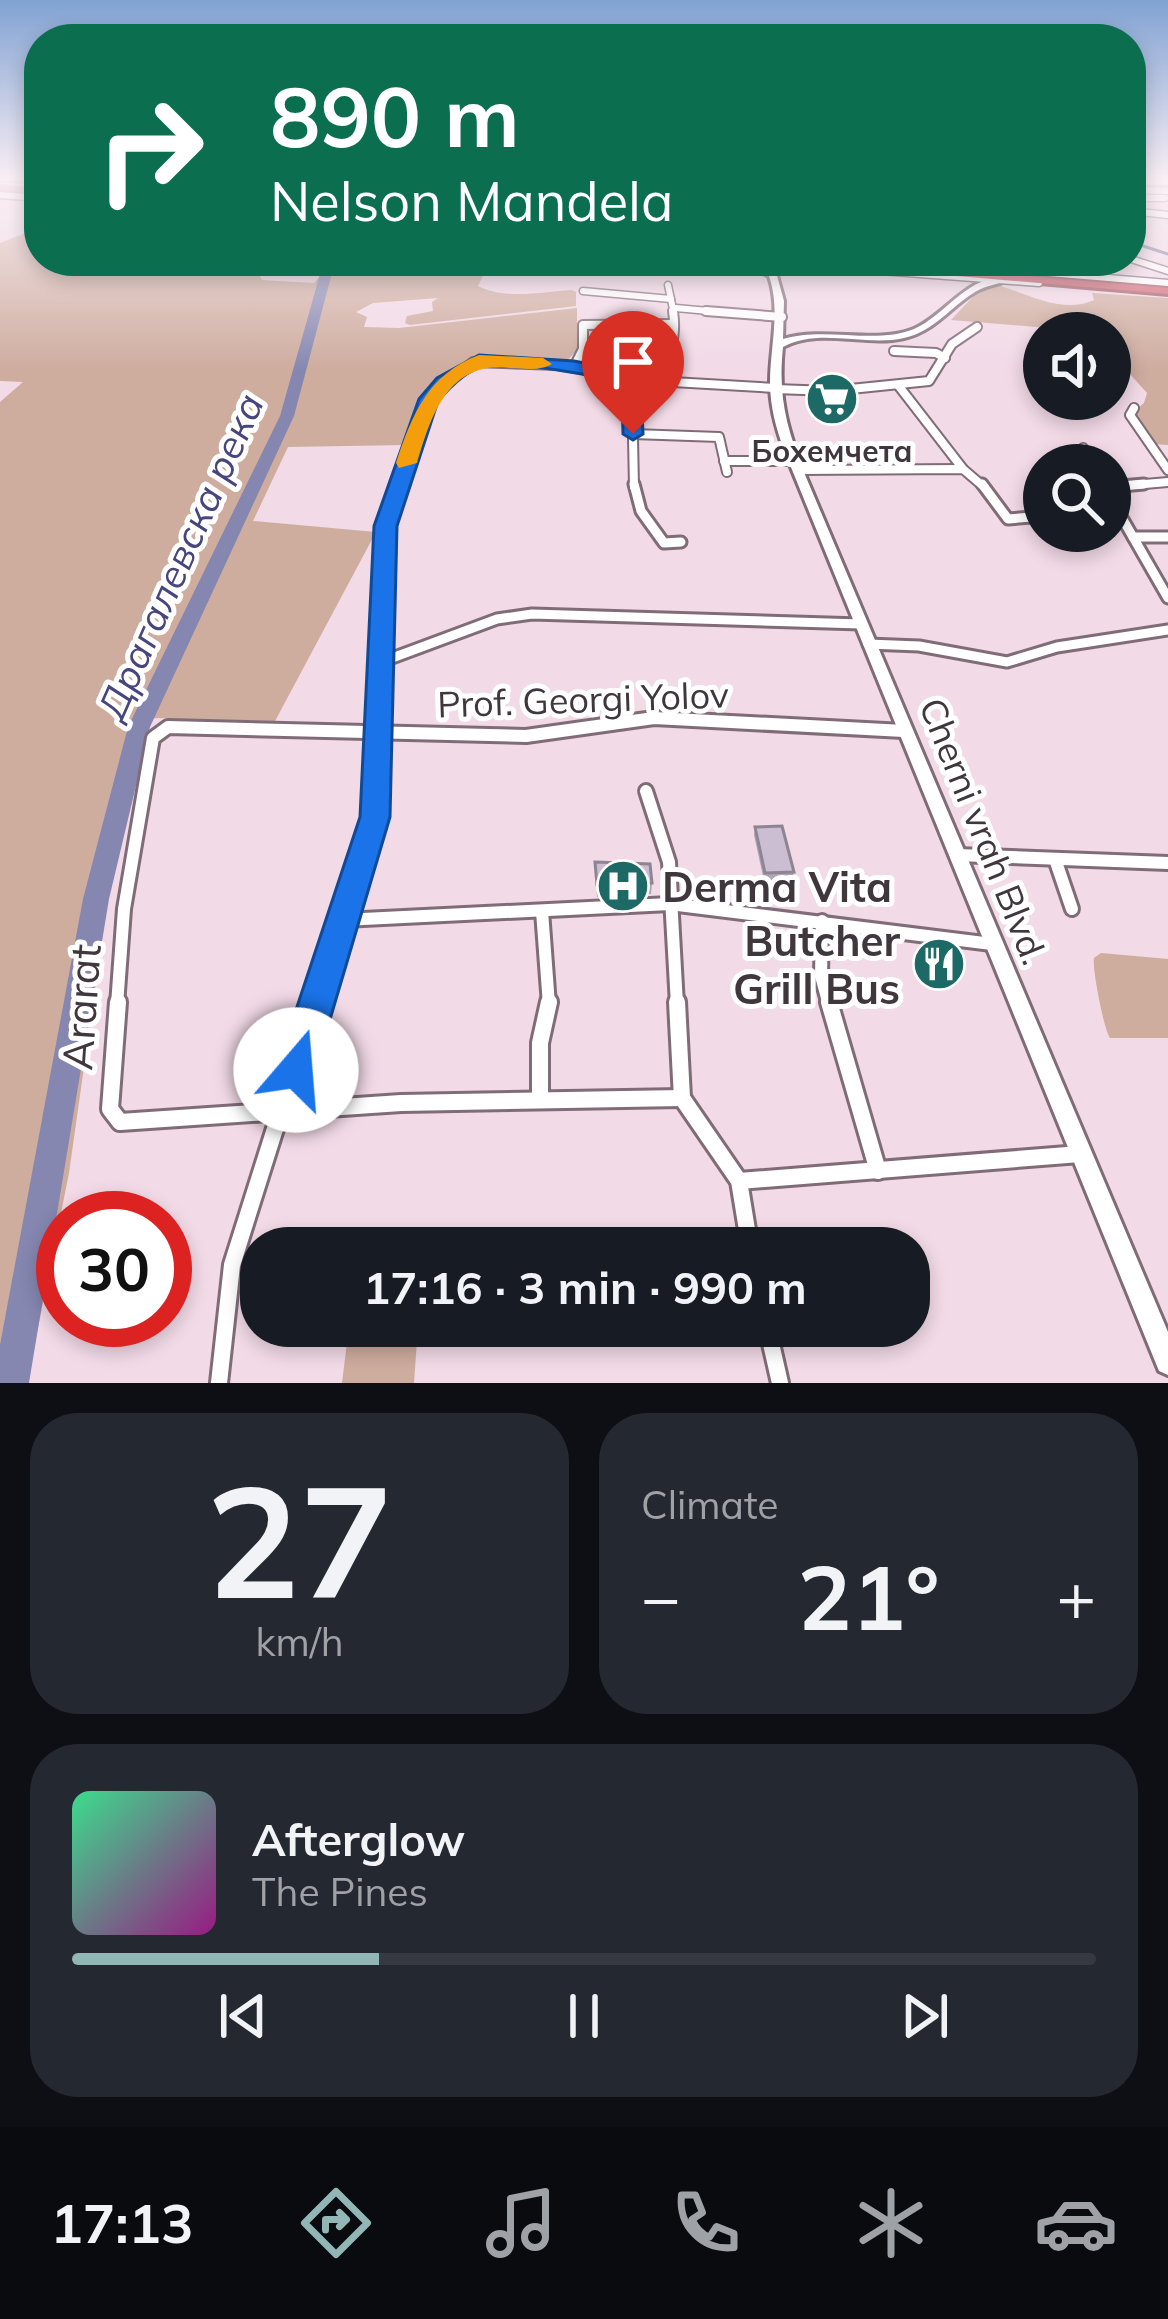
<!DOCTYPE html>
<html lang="en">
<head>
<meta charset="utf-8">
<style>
  :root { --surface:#171b24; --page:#242831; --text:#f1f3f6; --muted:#9ea1a6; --line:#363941; --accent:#92b5b5 }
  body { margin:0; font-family:Mulish,sans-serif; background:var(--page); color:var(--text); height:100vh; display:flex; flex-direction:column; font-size:45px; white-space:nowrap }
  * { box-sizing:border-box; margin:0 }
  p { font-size:39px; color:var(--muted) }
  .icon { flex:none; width:66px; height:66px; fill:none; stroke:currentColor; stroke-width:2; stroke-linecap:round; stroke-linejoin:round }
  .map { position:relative; height:1383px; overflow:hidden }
  .details { display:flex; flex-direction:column; gap:30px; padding:30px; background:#0d0f14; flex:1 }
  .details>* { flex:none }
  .banner { position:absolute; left:24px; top:24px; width:1122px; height:252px; border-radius:48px; box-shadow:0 6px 18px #0003; background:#0b6e4f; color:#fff; overflow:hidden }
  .buttons { position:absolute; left:1023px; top:312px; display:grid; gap:24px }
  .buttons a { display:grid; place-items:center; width:108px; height:108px; border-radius:50%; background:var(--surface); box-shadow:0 6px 18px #0003; font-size:60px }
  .speed { position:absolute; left:36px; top:1191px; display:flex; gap:24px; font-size:60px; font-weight:700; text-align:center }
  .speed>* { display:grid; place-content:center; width:156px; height:156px; border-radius:50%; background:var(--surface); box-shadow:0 6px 18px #0003; line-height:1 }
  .speed .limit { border:18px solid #d22; background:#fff; color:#111 }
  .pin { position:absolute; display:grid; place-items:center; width:102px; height:102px; color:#fff; margin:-123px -51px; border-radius:50% 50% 50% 0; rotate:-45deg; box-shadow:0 0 12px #0007 }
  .pin .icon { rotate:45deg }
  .me { position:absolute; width:132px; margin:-66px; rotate:18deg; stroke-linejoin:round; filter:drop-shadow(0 0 9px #0008) }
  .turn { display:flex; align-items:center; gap:42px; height:252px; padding:0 48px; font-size:54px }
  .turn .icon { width:156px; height:156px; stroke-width:2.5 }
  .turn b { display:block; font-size:84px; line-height:102px }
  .big { font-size:90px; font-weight:700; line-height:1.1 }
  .details .card { flex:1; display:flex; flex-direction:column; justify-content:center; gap:18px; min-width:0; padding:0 42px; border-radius:48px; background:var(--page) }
  .details .dial { align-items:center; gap:0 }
  .dial b { font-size:156px; line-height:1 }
  .song { display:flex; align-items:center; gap:36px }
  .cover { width:144px; height:144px; border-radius:18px; background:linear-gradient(135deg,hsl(150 70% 55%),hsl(310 70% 35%)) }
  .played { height:12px; border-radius:6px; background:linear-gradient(90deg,var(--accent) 30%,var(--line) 30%) }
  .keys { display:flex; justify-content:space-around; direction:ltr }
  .heat { display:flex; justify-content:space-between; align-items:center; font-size:66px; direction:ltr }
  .details .tiles { flex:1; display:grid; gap:30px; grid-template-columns:1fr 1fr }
  .card:last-child { grid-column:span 2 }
  .trip { position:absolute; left:240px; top:1227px; width:690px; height:120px; border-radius:48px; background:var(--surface); box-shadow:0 6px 18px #0003; font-weight:700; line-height:120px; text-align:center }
  .menu { display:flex; height:192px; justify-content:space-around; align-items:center; background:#090b0e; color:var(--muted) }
  .menu .icon { width:84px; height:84px }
  .menu .current { color:var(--accent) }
  .menu b { font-size:54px; color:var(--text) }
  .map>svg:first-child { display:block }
  .green { fill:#ceac9e }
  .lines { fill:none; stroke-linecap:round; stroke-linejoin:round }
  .stream { stroke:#706f8e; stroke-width:3 }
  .river { fill:#8587b1; fill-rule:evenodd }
  .street-far4-casing { stroke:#806c77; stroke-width:9 }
  .street-far3-casing { stroke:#806c77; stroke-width:12 }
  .street-far2-casing { stroke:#806c77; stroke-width:15 }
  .street-far1-casing { stroke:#806c77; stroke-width:18 }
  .street-casing { stroke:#806c77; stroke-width:22 }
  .secondary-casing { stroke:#806c77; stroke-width:6 }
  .highway-casing { stroke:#9e505b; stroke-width:6 }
  .street-far4 { stroke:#fff; stroke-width:6 }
  .street-far3 { stroke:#fff; stroke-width:8 }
  .street-far2 { stroke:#fff; stroke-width:9 }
  .street-far1 { stroke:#fff; stroke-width:12 }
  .street { stroke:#fff; stroke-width:16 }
  .secondary { fill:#fff; fill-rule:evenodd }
  .highway { fill:#d05d6b; fill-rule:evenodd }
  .wall { fill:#afa3b5 }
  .building { fill:#cbbed2; stroke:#8e8593; stroke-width:3 }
  .route { fill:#1a73e8; stroke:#114b97; stroke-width:3 }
  .slow { fill:#f59e0b }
  .labels { text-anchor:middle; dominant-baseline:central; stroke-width:10; stroke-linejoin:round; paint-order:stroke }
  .far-poi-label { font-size:30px; font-weight:bold; fill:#40373c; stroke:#fff }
  .street-label { font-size:36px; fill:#40373c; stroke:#fff }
  .water-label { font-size:39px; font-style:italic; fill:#46457e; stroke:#fff }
  .near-poi-label { font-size:42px; font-weight:bold; fill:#40373c; stroke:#fff; text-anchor:start }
  .near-street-label { font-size:42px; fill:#40373c; stroke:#fff }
</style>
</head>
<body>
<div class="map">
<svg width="1168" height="1383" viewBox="0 0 1168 1383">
  <rect width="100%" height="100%" fill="#f2dae7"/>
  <g class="green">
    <path d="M39 228V261H275L259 274 262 280 314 283 333 261H490L478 286C505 300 542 292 572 290L576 292V306L410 325 405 323 407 316 433 311 432 302 438 298 373 303 356 312 367 317 364 327 399 328 577 308V350L565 363C473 356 438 345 405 445L288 447 253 521 376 532 274 723 158 718 133 721 69 1173 27 1383H0V402L23 382 0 381V243Z"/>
    <path d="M997 285C1027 293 1062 315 1094 300L1092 293 1168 298V445L1153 444 1130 415 1144 403 1147 393 1110 352V333L951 320 983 286Z"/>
    <path d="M1101 953 1168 959V1038H1110C1104 1030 1092 969 1094 958Z"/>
    <polygon points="349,1326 418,1326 414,1383 342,1383"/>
  </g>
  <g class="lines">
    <g class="stream">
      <polyline points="21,182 33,178"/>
      <polyline points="1131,242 1168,254"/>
    </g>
    <polygon class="river" points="329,261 343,261 333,269 294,416 150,727 109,899 29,1383 0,1383 0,1345 83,899 128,727 280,416 322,267"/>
    <g class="street-far4-casing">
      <g id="street-far4">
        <polyline points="1131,181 1168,182"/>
        <polyline points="0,185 39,188"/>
        <polyline points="1131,190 1168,191"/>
        <polyline points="0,195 39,198"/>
        <polyline points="1131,198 1165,198"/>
        <polyline points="1131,211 1168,215"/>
        <polyline points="1131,259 1168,271"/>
        <polyline points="907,261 1168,283"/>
        <polyline points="802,265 1039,283"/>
        <polyline points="668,285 674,314"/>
        <polyline points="583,291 671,299"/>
        <polyline points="676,308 741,314"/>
      </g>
    </g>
    <g class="street-far3-casing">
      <g id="street-far3">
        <polyline points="706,311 782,317"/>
        <polyline points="894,351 936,353 945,358"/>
        <polyline points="574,367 583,349 583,325 673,324"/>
        <polyline points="898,385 963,469"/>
        <polyline points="775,389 831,391 929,381 952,344 977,327"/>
        <polyline points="1134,408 1130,415 1168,470"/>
        <polyline points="633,434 719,437 727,472"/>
        <polyline points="1083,448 1092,465"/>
        <polyline points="724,461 794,461"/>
        <polyline points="797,470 963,469 984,487"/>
        <polyline points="398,487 429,399 473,362 558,365 655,381 775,388"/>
        <path d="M634 487 632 389C662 366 679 352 673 311"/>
        <polyline points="1110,487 1168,482"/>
      </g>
    </g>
    <g class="street-far2-casing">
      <g id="street-far2">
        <polyline points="634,484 641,511 664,543 681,542"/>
        <polyline points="982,484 1008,519 1044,516"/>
        <polyline points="1110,487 1144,484"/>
        <polyline points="1110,497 1168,598"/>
        <polyline points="1133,537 1168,537"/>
        <polyline points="868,644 919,646 1007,662 1057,647 1168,630"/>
        <polyline points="384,661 497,619 532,614 861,624"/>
        <polyline points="379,712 385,526 400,484"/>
      </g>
    </g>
    <g class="street-far1-casing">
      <g id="street-far1">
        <polyline points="646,791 669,862 677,1005"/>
        <polyline points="957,855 1168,863"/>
        <polyline points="1055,859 1072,909"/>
        <polyline points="542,911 549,1005"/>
        <polyline points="343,920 670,904 992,944"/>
        <polyline points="822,921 821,976 829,1005"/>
        <polyline points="117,1005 124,909 153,738 168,727 526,736 654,718 904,731"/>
        <polyline points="314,1005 375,817 379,709"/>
      </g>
    </g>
    <g class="street-casing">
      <g id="street">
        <polyline points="118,1002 110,1109 120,1122 401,1103 682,1098"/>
        <polyline points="677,1002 682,1098 739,1181 750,1248"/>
        <polyline points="829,1002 878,1171"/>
        <polyline points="540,1098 540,1043 549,1002"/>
        <polyline points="739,1181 1080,1154"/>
        <polyline points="767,1326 780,1383"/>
        <polyline points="219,1383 232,1265 315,1002"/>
      </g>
    </g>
    <g class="secondary-casing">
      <path id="secondary" d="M727 261C742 261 755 266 770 267 784 268 799 261 813 261L776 272 784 301 783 339C825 326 875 345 914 329 947 315 970 270 1010 280 999 284 986 285 975 292 950 307 935 331 904 338 865 347 819 327 783 347 778 395 786 426 803 470L1168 1332V1375L1159 1371 784 450C776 428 770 406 770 383 770 346 781 312 769 276L755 269Z"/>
    </g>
    <g class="highway-casing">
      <g id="highway">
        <polygon points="0,184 39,188 39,194 0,190"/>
        <polygon points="812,261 852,261 1168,288 1168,294 817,264"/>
      </g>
    </g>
    <use href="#street-far4" class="street-far4"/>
    <use href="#street-far3" class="street-far3"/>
    <use href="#street-far2" class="street-far2"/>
    <use href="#street-far1" class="street-far1"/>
    <use href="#street" class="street"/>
    <use href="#secondary" class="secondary"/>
    <use href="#highway" class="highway"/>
  </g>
  <g class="wall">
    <polygon points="755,827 794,872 792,880 764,881 754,835"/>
    <polygon points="595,862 652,883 651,894 597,897"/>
  </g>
  <g class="building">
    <polygon points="782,826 794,872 765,873 755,827"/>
    <polygon points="595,862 650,864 652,883 597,885"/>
  </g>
  <linearGradient id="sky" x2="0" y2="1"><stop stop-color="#80a2d2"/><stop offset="0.48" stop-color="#f9eef4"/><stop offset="1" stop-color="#f9eef4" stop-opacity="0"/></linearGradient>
  <rect width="1168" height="372" fill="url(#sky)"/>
  <path class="route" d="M479 355 574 361 650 376 652 380 641 391 643 434 633 440 623 434 622 389 628 383C593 376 517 360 484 366 467 370 449 388 438 401L397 526 390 817 315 1070 309 1082 296 1087 282 1082 276 1070 360 817 374 526 419 399 437 378Z"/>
  <path class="slow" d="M479 355 543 358 552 364C539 372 521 368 505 367 447 364 431 416 417 463L399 468 396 463C412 415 428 374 479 355Z"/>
  <defs>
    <g id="supermarket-disc" transform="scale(2.7)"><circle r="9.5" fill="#1d6965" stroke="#fff"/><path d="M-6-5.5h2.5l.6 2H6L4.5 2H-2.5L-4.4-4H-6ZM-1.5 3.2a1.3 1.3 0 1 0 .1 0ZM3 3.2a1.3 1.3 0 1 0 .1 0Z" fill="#fff"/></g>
    <g id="hospital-disc" transform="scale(2.7)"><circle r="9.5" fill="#1d6965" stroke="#fff"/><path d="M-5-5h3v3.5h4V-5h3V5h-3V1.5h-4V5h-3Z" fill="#fff"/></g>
    <g id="restaurant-disc" transform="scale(2.7)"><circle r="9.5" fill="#1d6965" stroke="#fff"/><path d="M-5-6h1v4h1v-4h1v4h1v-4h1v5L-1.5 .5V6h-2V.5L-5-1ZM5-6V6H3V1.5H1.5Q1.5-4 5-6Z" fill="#fff"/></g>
  </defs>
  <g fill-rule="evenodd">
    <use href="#supermarket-disc" x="832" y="399"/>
    <use href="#hospital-disc" x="623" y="886"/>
    <use href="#restaurant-disc" x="939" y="964"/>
  </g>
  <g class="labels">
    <g class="far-poi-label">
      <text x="832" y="451">Бохемчета</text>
    </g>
    <g class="street-label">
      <text transform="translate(583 699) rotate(-2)">Prof. Georgi Yolov</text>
      <text transform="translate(984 831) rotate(68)">Cherni vrah Blvd.</text>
    </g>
    <g class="water-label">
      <text transform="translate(180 556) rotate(-66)">Драгалевска река</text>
    </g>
    <g class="near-poi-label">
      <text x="662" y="886">Derma Vita</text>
      <text x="900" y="940" text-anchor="end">Butcher<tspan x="900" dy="48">Grill Bus</tspan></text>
    </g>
    <g class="near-street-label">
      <text transform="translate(81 1007) rotate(-86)">Ararat</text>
    </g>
  </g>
</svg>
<div class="buttons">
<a><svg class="icon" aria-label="sound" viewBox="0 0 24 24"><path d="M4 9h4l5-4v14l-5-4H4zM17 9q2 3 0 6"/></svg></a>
<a><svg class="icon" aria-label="search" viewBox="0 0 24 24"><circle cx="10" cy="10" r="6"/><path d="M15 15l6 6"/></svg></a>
</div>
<div class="speed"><div class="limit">30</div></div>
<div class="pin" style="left:633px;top:434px;background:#d93025"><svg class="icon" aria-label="arrive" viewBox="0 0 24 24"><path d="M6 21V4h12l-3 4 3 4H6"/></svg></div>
<svg class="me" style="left:296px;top:1070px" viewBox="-20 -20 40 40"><circle r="19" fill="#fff"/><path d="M0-13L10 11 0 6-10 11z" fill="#1a73e8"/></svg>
<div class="trip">17:16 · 3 min · 990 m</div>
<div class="banner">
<div class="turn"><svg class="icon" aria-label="right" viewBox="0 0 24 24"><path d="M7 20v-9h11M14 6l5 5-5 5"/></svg><div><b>890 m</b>Nelson Mandela</div></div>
</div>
</div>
<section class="details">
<div class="tiles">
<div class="card dial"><b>27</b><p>km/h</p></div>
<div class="card"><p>Climate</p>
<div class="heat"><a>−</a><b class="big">21°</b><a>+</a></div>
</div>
<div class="card">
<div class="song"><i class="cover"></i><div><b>Afterglow</b><p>The Pines</p></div></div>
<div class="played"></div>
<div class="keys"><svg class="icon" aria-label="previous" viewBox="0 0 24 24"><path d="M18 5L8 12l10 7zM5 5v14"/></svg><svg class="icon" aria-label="pause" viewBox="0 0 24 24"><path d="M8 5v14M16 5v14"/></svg><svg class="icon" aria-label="next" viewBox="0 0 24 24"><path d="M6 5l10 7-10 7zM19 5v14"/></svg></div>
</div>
</div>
</section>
<nav class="menu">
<b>17:13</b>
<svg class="icon current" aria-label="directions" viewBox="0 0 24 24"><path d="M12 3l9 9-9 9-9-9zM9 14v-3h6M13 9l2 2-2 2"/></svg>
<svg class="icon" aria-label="music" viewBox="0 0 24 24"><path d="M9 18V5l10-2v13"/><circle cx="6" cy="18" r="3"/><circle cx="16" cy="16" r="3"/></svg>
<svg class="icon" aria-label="phone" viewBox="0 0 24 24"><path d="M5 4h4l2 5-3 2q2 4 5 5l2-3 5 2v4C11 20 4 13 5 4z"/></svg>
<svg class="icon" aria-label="climate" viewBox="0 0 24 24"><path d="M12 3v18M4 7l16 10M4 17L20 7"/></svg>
<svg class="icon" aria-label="car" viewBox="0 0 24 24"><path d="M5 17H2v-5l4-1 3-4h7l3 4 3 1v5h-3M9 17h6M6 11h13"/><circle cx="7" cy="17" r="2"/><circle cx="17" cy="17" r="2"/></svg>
</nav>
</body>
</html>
